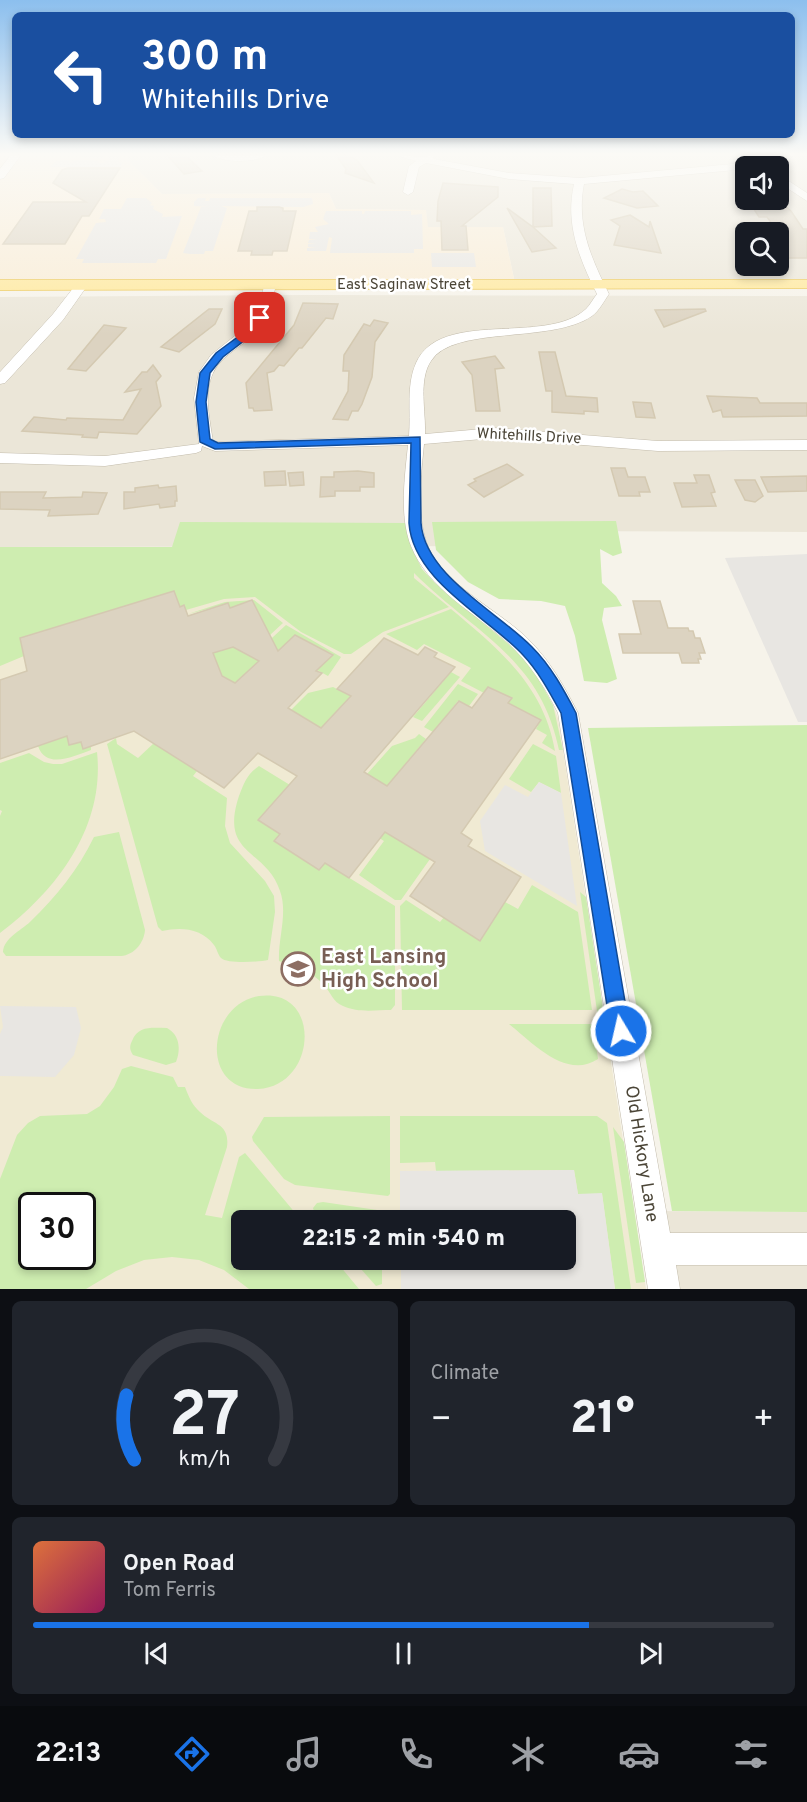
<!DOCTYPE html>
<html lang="en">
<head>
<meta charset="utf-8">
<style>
  :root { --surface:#171b24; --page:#20242c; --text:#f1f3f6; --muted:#9ea1a6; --line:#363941; --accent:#1a73e8 }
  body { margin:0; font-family:Overpass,sans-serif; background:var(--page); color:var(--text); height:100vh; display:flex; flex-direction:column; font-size:22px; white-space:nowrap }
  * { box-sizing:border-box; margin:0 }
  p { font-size:20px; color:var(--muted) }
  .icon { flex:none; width:33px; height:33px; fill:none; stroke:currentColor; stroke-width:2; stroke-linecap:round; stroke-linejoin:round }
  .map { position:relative; height:1289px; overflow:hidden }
  .sheet { display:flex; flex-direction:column; gap:12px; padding:12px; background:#0d0f14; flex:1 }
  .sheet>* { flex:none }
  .top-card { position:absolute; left:12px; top:12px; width:783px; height:126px; border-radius:9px; box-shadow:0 3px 9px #0003; background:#1a4fa0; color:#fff; overflow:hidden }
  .tools { position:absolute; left:735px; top:156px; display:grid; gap:12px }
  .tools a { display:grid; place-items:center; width:54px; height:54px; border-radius:9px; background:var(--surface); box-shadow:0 3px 9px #0003; font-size:30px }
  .speed { position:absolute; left:18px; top:1192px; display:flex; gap:12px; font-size:30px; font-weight:700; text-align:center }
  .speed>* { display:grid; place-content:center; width:78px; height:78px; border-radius:50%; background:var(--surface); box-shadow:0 3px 9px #0003; line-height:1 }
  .speed .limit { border:3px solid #111; border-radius:9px; background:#fff; color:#111 }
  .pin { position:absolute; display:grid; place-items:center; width:51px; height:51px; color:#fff; margin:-26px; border-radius:12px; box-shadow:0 3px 9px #0006 }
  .me { position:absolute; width:66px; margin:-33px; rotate:351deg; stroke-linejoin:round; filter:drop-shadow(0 0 4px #0008) }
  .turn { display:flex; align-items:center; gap:21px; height:126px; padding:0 30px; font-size:27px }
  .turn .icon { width:78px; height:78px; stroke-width:2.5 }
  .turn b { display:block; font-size:42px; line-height:51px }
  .big { font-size:45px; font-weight:800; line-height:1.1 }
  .sheet .card { flex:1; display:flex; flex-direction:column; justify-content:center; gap:9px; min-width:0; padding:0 21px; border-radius:9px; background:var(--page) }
  .sheet .dial { align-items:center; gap:0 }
  .dial svg { height:156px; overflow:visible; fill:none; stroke:var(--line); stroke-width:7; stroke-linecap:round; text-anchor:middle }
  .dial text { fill:var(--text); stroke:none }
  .song { display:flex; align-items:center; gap:18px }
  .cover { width:72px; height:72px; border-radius:9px; background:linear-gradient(135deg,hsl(20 70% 55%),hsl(330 70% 35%)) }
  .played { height:6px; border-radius:3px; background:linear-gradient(90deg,var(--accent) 75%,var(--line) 75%) }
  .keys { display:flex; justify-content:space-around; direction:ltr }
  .heat { display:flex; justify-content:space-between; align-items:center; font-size:33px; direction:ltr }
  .sheet .tiles { flex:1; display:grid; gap:12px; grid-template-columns:1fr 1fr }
  .card:last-child { grid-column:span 2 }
  .trip { position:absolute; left:231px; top:1210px; width:345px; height:60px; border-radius:9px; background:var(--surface); box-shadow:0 3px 9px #0003; font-weight:800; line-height:60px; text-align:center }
  .dock { display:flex; height:96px; justify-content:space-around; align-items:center; background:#090b0e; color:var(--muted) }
  .dock .icon { width:42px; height:42px }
  .dock .current { color:var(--accent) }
  .dock b { font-size:27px; color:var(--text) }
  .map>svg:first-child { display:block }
  .residential { fill:#ebe6d8; fill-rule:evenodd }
  .commercial { fill:#f9ecd5 }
  .education { fill:#f0ead3; fill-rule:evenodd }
  .green { fill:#ceedb0; fill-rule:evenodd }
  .parking { fill:#e8e6e2 }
  .building { fill:#dcd3c1; stroke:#d4c9b1; stroke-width:1.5; fill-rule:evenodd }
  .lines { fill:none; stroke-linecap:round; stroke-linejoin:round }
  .minor-casing { stroke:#c3bcac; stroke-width:1 }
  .major-casing { stroke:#eecc61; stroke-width:2 }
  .minor { fill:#fff; fill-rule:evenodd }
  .major { fill:#ffe89a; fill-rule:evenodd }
  .route { fill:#1a73e8; stroke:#114b97; stroke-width:1.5 }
  .labels { text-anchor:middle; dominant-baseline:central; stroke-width:5; stroke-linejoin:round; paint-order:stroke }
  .far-street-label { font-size:15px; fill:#4b4537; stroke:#fff }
  .street-label { font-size:18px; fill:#4b4537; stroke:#fff }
  .near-education-label { font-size:21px; font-weight:bold; fill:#785e54; stroke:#fff; text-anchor:start }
</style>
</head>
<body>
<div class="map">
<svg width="807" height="1289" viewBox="0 0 807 1289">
  <rect width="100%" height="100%" fill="#f6f3ea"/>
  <g class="residential">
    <path d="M127 155H807V282L515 283 503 227H427L426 210 336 209 329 193 162 194 127 159ZM746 166H778V200H746ZM746 232H778V266H746Z"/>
    <polygon points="311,295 807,296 807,532 544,531 546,546 0,547 0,297"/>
    <polygon points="651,1211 807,1212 807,1289 664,1289"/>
  </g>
  <polygon class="commercial" points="0,155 127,155 127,159 162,194 329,193 336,209 426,210 428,227 503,227 516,288 0,288"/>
  <path class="education" d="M0 547H411L422 569 435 583 502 638 553 705 558 718 646 1289H0ZM32 1206H82V1257H32ZM242 1221H566V1260H242Z"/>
  <g class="green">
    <polygon points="616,521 622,553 613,556 600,549 602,583 616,596 622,606 604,608 602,620 617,679 607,683 584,681 575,636 565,606 541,601 499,599 468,582 436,550 432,522"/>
    <path d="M180 522 406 523 411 547 422 569 435 583 518 652 533 669 553 705 563 750H559C540 657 475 634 414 573V578L449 607 383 632 351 654H344L301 632 255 597 224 599 186 610 184 606 180 607 174 591 20 638 24 656 0 666V547H172Z"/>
    <polygon points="254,600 283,623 257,647 252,601 230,608 228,604 188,614 225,602"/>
    <path d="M451 609C499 649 544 686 555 751L542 743 547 735 536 729 541 720 508 703 511 698 489 687 484 693 461 681 471 668 424 644 417 650 386 634Z"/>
    <polygon points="286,625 341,657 328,676 317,670 332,654 295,635 271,658 260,649"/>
    <polygon points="233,647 259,661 235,683 222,676 213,653"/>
    <polygon points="451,672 460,677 422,721 413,717"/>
    <polygon points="458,684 478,694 469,706 458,701 433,732 424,727"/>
    <polygon points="333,687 351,696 321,728 300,715 282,719 308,693"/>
    <polygon points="807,725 807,1212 672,1211 588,728"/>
    <polygon points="419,734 426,739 387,786 367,774 392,746 415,738"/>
    <path d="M67 736 69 745 81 742 83 749 91 746V750C74 756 46 770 38 746Z"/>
    <path d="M116 738 117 744 138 758 154 743 197 771 193 776 227 798 225 826 230 843 265 881 274 896 275 912 268 960C259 962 227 964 221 958 218 955 217 949 214 945 201 928 181 927 162 931L158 927 107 744Z"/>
    <polygon points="533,744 556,756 561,793 539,782 531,792 509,779"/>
    <path d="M97 752C105 827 57 890 0 933V816L2 811 0 810V763L29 753 44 762 53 764H62Z"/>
    <path d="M259 766 290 785 258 820 280 834 274 841 319 870 325 863 395 906V1005L391 1010C375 1010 358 1013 343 1006 333 1002 331 993 324 985 312 971 295 967 279 961 278 938 288 913 280 891 266 848 219 856 239 796 244 783 247 774 259 766Z"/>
    <polygon points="357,815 430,859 401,900 395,900 359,875 384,841 352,821"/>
    <path d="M119 832 145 930C144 943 134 955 121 956H6L3 952C4 938 20 931 30 922 56 897 78 870 94 837Z"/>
    <polygon points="532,885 578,912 592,1010 402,1010 400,906 406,900 440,922 444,917 480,940 505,902 518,909"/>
    <polygon points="580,892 586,897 608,1041 603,1053"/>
    <path d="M259 996C322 987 318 1086 258 1089 200 1091 206 1005 259 996Z"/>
    <path d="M509 1024H593L598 1059C566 1080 533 1043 509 1024Z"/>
    <path d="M167 1028C180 1035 181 1050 176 1062L166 1065 133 1055C130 1050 129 1047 132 1041 138 1025 153 1028 167 1028Z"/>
    <path d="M131 1066 173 1077 178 1087H185C189 1097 192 1105 200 1112 213 1125 230 1123 227 1147L205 1215 222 1218 239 1157 245 1153 302 1221H242V1260H335L359 1289H249L224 1270 199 1260 172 1257 144 1260 116 1271 86 1289H0V1179L17 1135 28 1123 40 1116 87 1114 100 1106 114 1087 122 1069ZM32 1206H82V1257H32Z"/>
    <polygon points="390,1116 390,1194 388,1196 295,1185 284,1179 253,1141 252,1137 264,1117"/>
    <polygon points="400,1116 597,1116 607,1123 631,1289 615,1289 602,1194 578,1194 574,1170 436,1171 435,1162 400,1163"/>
    <polygon points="613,1127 624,1142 645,1282 636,1283"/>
    <polygon points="323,1202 377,1210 382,1215 382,1221 320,1221 315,1215 313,1208 317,1203"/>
    <polygon points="353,1260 382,1260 382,1284 376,1286"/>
  </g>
  <g class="parking">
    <polygon points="82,155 119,155 119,162 122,163 120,167 50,167 56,161 70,160 69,163 78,160 99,161 98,163 103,163 110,159 106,155 101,158 81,157"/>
    <polygon points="127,198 146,198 152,203 150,205 154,206 153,209 163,214 162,217 182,216 166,259 158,259 156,263 82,263 84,259 76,259 96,223 106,222 105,219 99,219 104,209 121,209"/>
    <polygon points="198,198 206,198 205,201 209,201 210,198 312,198 313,204 303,207 221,206 227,208 213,251 205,251 204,254 190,254 183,253 201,207 209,207 194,206 194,202"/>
    <polygon points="326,211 362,211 362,214 364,214 365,211 411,211 411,215 422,214 423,249 414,249 414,253 330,253 332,238 329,237 326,251 307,251 307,248 316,248 308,247 308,244 316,244 308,243 309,240 317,239 309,239 310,232 318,232 315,227 329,224 323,219"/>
    <polygon points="431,253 474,253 476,267 432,267"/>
    <polygon points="807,554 807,722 798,722 725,558"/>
    <polygon points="539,782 561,793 577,906 485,851 480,821 505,785 528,797"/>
    <polygon points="0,1006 76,1007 81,1028 74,1055 55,1077 0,1076 0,1034 3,1027"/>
    <polygon points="574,1170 578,1194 602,1193 615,1289 401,1289 401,1260 566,1260 566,1221 400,1221 400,1171"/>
  </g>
  <g class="building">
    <polygon points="167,155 185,155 202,171 184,174"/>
    <polygon points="336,155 347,155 357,160 374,183 345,173 346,169"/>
    <polygon points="68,168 120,168 89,216 82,216 65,244 3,244 33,202 86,202 53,183 62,170"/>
    <polygon points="443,183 498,187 498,197 462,226 466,226 468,250 442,250 441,221 437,221 438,201"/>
    <polygon points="533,188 551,188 552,226 533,227 556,248 532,252 507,208 533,227"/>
    <polygon points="622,189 633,192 643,191 658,206 637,208 604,198"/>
    <polygon points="748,200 778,200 791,211 803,229 807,229 807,258 778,258 778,232 767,217 759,217"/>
    <polygon points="257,207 279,207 283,208 283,211 296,211 287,251 273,251 272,255 251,255 252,251 238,251 249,211 257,211"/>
    <polygon points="630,215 649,227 650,221 661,253 614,245 620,226 611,220"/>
    <polygon points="303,303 338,304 333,319 326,318 302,348 299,348 284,366 279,365 274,371 267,373 272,410 254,411 253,408 249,408 246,383 294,325"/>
    <polygon points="209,309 222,309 215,324 179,352 161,347"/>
    <polygon points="705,309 706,311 664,327 655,310"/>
    <polygon points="374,320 388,323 375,342 372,377 362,404 358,411 352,411 348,420 333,419 348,391 349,371 343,371 344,355 364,324 370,326"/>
    <polygon points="104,325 126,328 86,371 68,369"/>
    <polygon points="539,352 555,352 566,396 597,398 598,412 584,411 584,414 552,412 552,391 546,391"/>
    <polygon points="495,356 504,368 495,369 500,411 476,411 472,375 462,362"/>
    <polygon points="153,365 161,376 156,382 161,406 137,434 99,432 97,438 82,437 83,435 22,431 34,417 66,420 67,418 123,420 141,389 125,392 142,372 147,372"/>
    <polygon points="707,396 757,398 760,403 807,403 807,416 723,417 721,410 713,412"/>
    <polygon points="633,402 651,403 655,418 636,417"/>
    <polygon points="507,464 523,475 484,497 468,485 476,481 474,479"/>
    <polygon points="611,468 625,468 628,477 645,477 650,492 639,492 640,496 619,496"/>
    <polygon points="285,471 286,485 265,486 264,472"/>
    <polygon points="358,471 374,473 374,487 360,487 360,491 335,491 335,496 320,497 321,477 334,477 334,472"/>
    <polygon points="303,472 304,485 290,486 288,473"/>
    <polygon points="694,475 709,475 715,492 711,493 716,506 682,507 674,483 697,483"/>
    <polygon points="807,476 807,491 768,492 761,477"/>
    <polygon points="735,480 755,480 763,496 755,502 745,500"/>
    <polygon points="158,485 159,488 176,486 177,501 175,501 175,506 160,508 159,504 124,509 124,492 135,492 135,488"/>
    <polygon points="0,492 46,492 43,498 82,497 83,492 107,493 98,514 48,516 50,510 0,509"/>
    <path d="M174 591 180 607 184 605 188 616 228 603 230 608 252 600 278 651 295 635 333 655 316 671 322 673 288 708 321 728 351 696 337 689 384 638 418 655 425 647 437 653 434 657 455 667 364 772 387 786 459 701 472 708 488 687 512 698 508 703 541 720 461 833 472 840 468 846 521 877 480 941 410 896 435 862 385 832 349 878 325 863 319 870 274 841 280 834 258 820 297 776 258 753 224 788 134 731 83 749 81 742 69 745 67 736 0 759V680L27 671 20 638ZM233 647 259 661 235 683 222 676 213 653Z"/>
    <polygon points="633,601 660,601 668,628 688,628 689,631 693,631 695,638 700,638 705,653 699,653 701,659 698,659 699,663 682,663 679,653 623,653 619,634 641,634"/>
  </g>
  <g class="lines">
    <g class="minor-casing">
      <g id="minor">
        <polygon points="11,155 21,155 4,178 0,179 0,169"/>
        <path d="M212 155H267C255 163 225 163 212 155Z"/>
        <path d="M395 155 424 157 432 155 434 159 509 173 580 178 754 162 759 165 746 166V169L584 184C576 224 591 258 609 294 604 301 599 311 592 316 552 344 453 325 431 361 418 380 426 412 425 434L494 428 658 441 807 440V450L658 451 494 438 424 444C421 475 416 514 427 544 442 584 497 609 527 638 549 659 564 686 578 713L670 1233H807V1265H676L680 1289H648L558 713C545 687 529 662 507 642 474 612 428 589 411 546 399 516 405 475 408 445L215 451 202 446 201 451 196 453 105 466 0 463V453L105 456 199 444 194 398 199 372 211 355 251 323 266 282H274L276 285C272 300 270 316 260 328 247 345 222 353 213 373 203 394 210 420 213 442L409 436C411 412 406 385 416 363 440 308 546 346 586 309 590 305 593 299 597 294 579 258 565 224 574 184L509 179 426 163 419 167 413 192 408 195 403 192 409 166 416 161Z"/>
        <polygon points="778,174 807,193 807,201 778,182"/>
        <polygon points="81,282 87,286 63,320 5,383 0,384 0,372 53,314 77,283"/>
      </g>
    </g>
    <g class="major-casing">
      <polygon id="major" points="0,280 807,280 807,288 0,290"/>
    </g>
    <use href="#minor" class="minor"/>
    <use href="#major" class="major"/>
  </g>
  <linearGradient id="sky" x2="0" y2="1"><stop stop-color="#8cbfee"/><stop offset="0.46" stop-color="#fbfaf6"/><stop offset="1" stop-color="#fbfaf6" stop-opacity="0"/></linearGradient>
  <rect width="807" height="335" fill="url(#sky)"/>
  <path class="route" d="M257 317 264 318 249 337 223 357 210 373 206 402 210 439 218 443 420 437 421 523C425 576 498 612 532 647 551 666 564 690 576 713L630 1031 628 1038 621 1041 614 1038 611 1031 561 713C550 693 539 672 523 655 488 617 413 581 409 523L411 443 215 449 200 442 196 402 200 373 216 353 243 333Z"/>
  <defs>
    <g id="school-ring" transform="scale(1.725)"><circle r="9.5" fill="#fff" stroke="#8d6e63" stroke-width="1.5"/><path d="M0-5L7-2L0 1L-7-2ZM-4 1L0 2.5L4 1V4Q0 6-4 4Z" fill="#8d6e63"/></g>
  </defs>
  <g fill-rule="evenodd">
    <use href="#school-ring" x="298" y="969"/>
  </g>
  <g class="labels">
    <g class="far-street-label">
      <text x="404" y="285">East Saginaw Street</text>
      <text transform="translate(529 437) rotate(3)">Whitehills Drive</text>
    </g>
    <g class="street-label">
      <text transform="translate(641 1154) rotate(81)">Old Hickory Lane</text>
    </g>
    <g class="near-education-label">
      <text x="321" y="957">East Lansing<tspan x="321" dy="24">High School</tspan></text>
    </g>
  </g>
</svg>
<div class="tools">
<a><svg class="icon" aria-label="sound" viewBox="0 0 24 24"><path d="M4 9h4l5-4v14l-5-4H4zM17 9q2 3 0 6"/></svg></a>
<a><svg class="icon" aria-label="search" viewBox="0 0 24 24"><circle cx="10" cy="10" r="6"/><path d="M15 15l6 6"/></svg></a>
</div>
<div class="speed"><div class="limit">30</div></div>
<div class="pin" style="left:260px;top:318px;background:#d93025"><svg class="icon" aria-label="arrive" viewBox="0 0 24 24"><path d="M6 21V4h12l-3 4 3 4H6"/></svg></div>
<svg class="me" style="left:621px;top:1031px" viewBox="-20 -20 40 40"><circle r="17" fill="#1a73e8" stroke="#fff" stroke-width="3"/><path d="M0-11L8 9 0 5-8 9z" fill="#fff"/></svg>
<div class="trip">22:15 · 2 min · 540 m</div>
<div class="top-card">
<div class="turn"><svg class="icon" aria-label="left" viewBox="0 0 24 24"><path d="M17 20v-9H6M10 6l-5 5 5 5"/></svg><div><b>300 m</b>Whitehills Drive</div></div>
</div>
</div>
<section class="sheet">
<div class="tiles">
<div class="card dial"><svg viewBox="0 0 100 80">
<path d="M14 69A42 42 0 1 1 86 69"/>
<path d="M14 69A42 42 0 0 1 10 36" stroke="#1a73e8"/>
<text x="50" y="56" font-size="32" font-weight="700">27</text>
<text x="50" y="72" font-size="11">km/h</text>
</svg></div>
<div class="card"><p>Climate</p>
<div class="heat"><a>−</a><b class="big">21°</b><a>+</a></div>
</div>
<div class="card">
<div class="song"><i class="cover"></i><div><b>Open Road</b><p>Tom Ferris</p></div></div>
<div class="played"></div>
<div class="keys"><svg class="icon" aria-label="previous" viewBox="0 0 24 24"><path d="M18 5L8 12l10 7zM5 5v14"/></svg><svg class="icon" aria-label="pause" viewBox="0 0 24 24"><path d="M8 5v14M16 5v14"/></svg><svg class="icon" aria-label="next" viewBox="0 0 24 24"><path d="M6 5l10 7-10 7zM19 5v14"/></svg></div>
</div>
</div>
</section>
<nav class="dock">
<b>22:13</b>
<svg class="icon current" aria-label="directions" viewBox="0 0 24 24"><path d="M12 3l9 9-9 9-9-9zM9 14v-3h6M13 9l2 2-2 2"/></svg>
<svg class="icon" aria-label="music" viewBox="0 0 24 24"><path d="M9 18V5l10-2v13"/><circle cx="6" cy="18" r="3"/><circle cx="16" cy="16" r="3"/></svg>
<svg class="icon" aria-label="phone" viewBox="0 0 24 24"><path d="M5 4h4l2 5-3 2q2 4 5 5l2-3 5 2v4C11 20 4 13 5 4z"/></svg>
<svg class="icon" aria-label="climate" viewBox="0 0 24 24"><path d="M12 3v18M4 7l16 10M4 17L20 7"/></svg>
<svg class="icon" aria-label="car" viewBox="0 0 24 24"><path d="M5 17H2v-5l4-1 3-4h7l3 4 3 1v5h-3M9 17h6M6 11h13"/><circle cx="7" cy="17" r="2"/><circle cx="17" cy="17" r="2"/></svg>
<svg class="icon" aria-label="filters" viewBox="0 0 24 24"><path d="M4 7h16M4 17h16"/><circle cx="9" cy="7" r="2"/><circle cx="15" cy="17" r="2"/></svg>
</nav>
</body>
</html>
